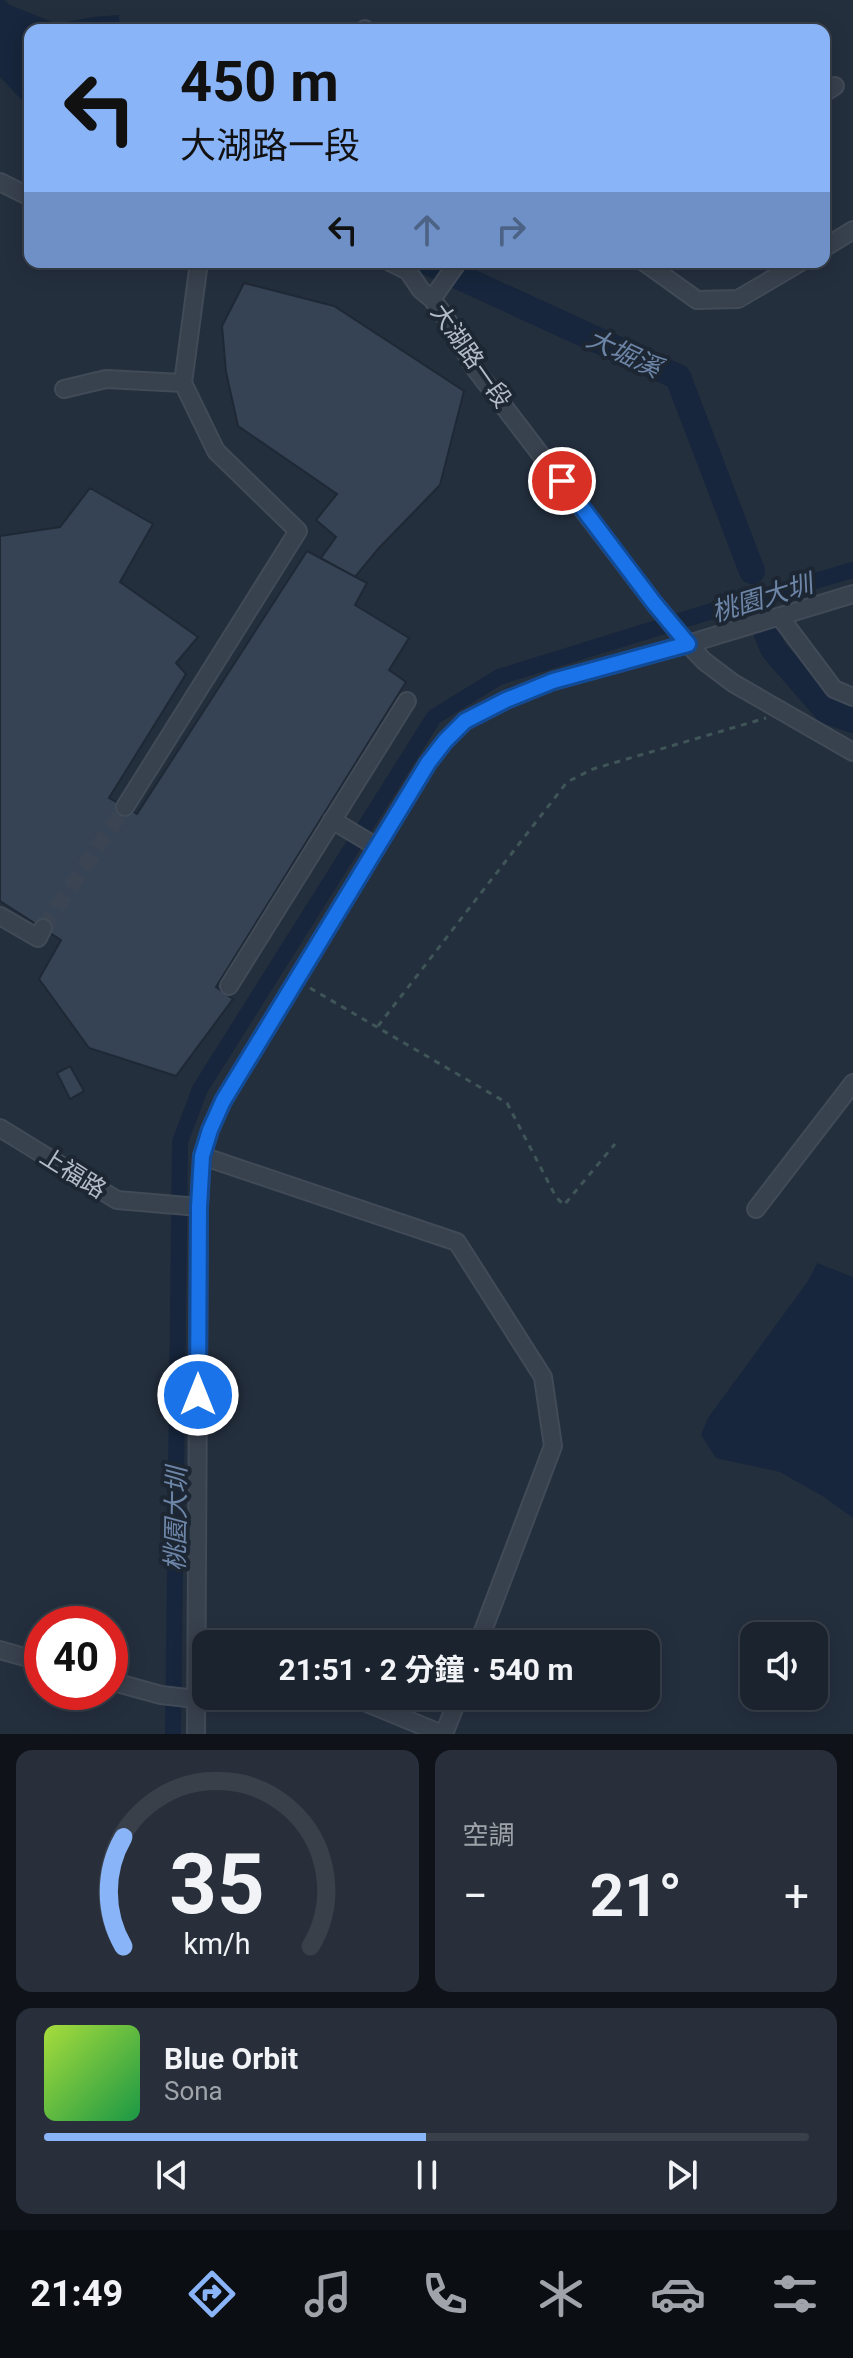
<!DOCTYPE html>
<html lang="zh-TW">
<head>
<meta charset="utf-8">
<style>
  :root { --surface:#1b232e; --page:#282f3a; --text:#f1f3f6; --muted:#a0a4aa; --line:#39404a; --accent:#8ab4f8 }
  body { margin:0; font-family:Roboto,"Noto Sans TC",sans-serif; background:var(--page); color:var(--text); height:100vh; display:flex; flex-direction:column; font-size:30px; white-space:nowrap }
  * { box-sizing:border-box; margin:0 }
  p { font-size:26px; color:var(--muted) }
  .icon { flex:none; width:44px; height:44px; fill:none; stroke:currentColor; stroke-width:2; stroke-linecap:round; stroke-linejoin:round }
  .map { position:relative; height:1734px; overflow:hidden }
  .side { display:flex; flex-direction:column; gap:16px; padding:16px; background:#0f1319; flex:1 }
  .side>* { flex:none }
  .top-card { position:absolute; left:24px; top:24px; width:806px; height:244px; border-radius:16px; box-shadow:0 4px 20px #0003,0 0 0 2px var(--line); background:#8ab4f8; color:#111; overflow:hidden }
  .fabs { position:absolute; left:740px; top:1622px; display:grid; gap:16px }
  .fabs a { display:grid; place-items:center; width:88px; height:88px; border-radius:16px; background:var(--surface); box-shadow:0 4px 20px #0003,0 0 0 2px var(--line); font-size:40px }
  .speed { position:absolute; left:24px; top:1606px; display:flex; gap:16px; font-size:40px; font-weight:700; text-align:center }
  .speed>* { display:grid; place-content:center; width:104px; height:104px; border-radius:50%; background:var(--surface); box-shadow:0 4px 20px #0003,0 0 0 2px var(--line); line-height:1 }
  .speed .limit { border:12px solid #d22; background:#fff; color:#111 }
  .pin { position:absolute; display:grid; place-items:center; width:68px; height:68px; color:#fff; margin:-34px; border:4px solid #fff; border-radius:50%; box-shadow:0 2px 8px #0007 }
  .me { position:absolute; width:88px; margin:-44px; rotate:0deg; stroke-linejoin:round; filter:drop-shadow(0 0 6px #0008) }
  .turn { display:flex; align-items:center; gap:28px; height:168px; padding:0 24px; font-size:36px }
  .turn .icon { width:104px; height:104px; stroke-width:2.5 }
  .turn b { display:block; font-size:56px; line-height:68px }
  .lanes { display:flex; align-items:center; height:76px; padding:0 24px; background:#0003; justify-content:center; gap:40px; direction:ltr }
  .lanes .off { opacity:.35 }
  .big { font-size:60px; font-weight:700; line-height:1.1 }
  .side .tile { flex:1; display:flex; flex-direction:column; justify-content:center; gap:12px; min-width:0; padding:0 28px; border-radius:16px; background:var(--page) }
  .side .dial { align-items:center; gap:0 }
  .dial svg { height:208px; overflow:visible; fill:none; stroke:var(--line); stroke-width:7; stroke-linecap:round; text-anchor:middle }
  .dial text { fill:var(--text); stroke:none }
  .song { display:flex; align-items:center; gap:24px }
  .cover { width:96px; height:96px; border-radius:12px; background:linear-gradient(135deg,hsl(80 70% 55%),hsl(140 70% 35%)) }
  .played { height:8px; border-radius:4px; background:linear-gradient(90deg,var(--accent) 50%,var(--line) 50%) }
  .keys { display:flex; justify-content:space-around; direction:ltr }
  .heat { display:flex; justify-content:space-between; align-items:center; font-size:44px; direction:ltr }
  .side .tiles { flex:1; display:grid; gap:16px; grid-template-columns:1fr 1fr }
  .tile:last-child { grid-column:span 2 }
  .trip { position:absolute; left:192px; top:1630px; width:468px; height:80px; border-radius:16px; background:var(--surface); box-shadow:0 4px 20px #0003,0 0 0 2px var(--line); font-weight:700; line-height:80px; text-align:center }
  .menu { display:flex; height:128px; justify-content:space-around; align-items:center; background:#0b0e12; color:var(--muted) }
  .menu .icon { width:56px; height:56px }
  .menu .current { color:var(--accent) }
  .menu b { font-size:36px; color:var(--text) }
  .map>svg:first-child { display:block }
  .water { fill:#17263c }
  .lines { fill:none; stroke-linecap:round; stroke-linejoin:round }
  .canal { stroke:#17263c; stroke-width:16 }
  .river { stroke:#17263c; stroke-width:26 }
  .building { fill:#364354; stroke:#1f2835; stroke-width:2 }
  .minor-tunnel { stroke:#3a4453; stroke-width:16; stroke-dasharray:16 8; stroke-linecap:butt }
  .minor-casing { stroke:#414a57; stroke-width:20 }
  .path { stroke:#3f5557; stroke-width:3; stroke-dasharray:6 6; stroke-linecap:butt }
  .minor { stroke:#38414e; stroke-width:16 }
  .route-casing { stroke:#114b97; stroke-width:20 }
  .route { stroke:#1a73e8; stroke-width:14 }
  .labels { text-anchor:middle; dominant-baseline:central; stroke-width:8; stroke-linejoin:round; paint-order:stroke }
  .street-label { font-size:24px; fill:#b4bcc9; stroke:#1d2633 }
  .water-label { font-size:26px; font-style:italic; fill:#6d86a8; stroke:#1d2633 }
</style>
</head>
<body>
<div class="map">
<svg width="853" height="1734" viewBox="0 0 853 1734">
  <rect width="100%" height="100%" fill="#242f3e"/>
  <g class="water">
    <polygon points="0,0 4,0 10,5 57,24 92,17 119,15 120,30 30,30 30,109 0,77"/>
    <polygon points="817,1263 853,1277 853,1518 824,1497 780,1472 716,1458 701,1435 708,1418 808,1281"/>
  </g>
  <g class="lines">
    <polyline class="canal" points="173,1734 180,1142 200,1089 434,717 499,677 712,611 853,570"/>
    <g class="river">
      <polyline points="427,262 678,377 752,571"/>
      <polyline points="767,634 773,649 827,711 853,720"/>
    </g>
  </g>
  <g class="building">
    <polygon points="244,283 334,306 464,391 440,485 378,549 355,577 321,558 336,537 316,520 337,494 238,426 226,372 222,326"/>
    <polygon points="90,488 153,524 120,582 198,637 176,663 186,674 109,798 137,814 307,551 367,583 355,605 409,638 389,670 406,682 216,987 233,999 176,1076 89,1048 39,979 61,940 0,901 0,536 60,527"/>
    <polygon points="70,1066 84,1091 70,1099 57,1073"/>
  </g>
  <g class="lines">
    <polyline class="minor-tunnel" points="43,928 125,807"/>
    <g class="minor-casing">
      <g id="minor">
        <polyline points="365,29 366,30"/>
        <polyline points="824,93 835,86"/>
        <polyline points="0,182 30,197"/>
        <polyline points="824,248 853,230"/>
        <polyline points="390,262 408,271 421,290 432,299 446,318 473,366 654,603 688,644 704,661 733,683 853,752"/>
        <polyline points="644,262 697,300 738,299 801,262"/>
        <polyline points="432,299 458,262"/>
        <polyline points="64,389 106,379 183,383 199,262"/>
        <polyline points="780,617 834,689 853,697"/>
        <polyline points="125,807 298,531 216,451 183,383"/>
        <polyline points="332,820 377,847"/>
        <polyline points="0,916 38,938 43,928"/>
        <polyline points="229,986 407,701"/>
        <polyline points="0,1128 117,1200 199,1207"/>
        <polyline points="202,1156 457,1242 543,1377 553,1446 478,1644"/>
        <polyline points="756,1209 853,1083"/>
        <polyline points="0,1650 42,1662"/>
        <polyline points="110,1681 161,1695 196,1699"/>
        <polyline points="350,1696 442,1734"/>
        <polyline points="196,1734 199,1207 202,1156 210,1130 223,1101 428,763 445,741 465,721 506,700 553,681 688,644 853,594"/>
        <polyline points="444,1734 459,1696"/>
      </g>
    </g>
    <g class="path">
      <polyline points="726,266 732,262"/>
      <polyline points="310,988 507,1103 556,1197 564,1205 615,1144"/>
      <polyline points="378,1026 567,782 593,769 766,718"/>
    </g>
    <use href="#minor" class="minor"/>
  </g>
  <g class="lines">
    <g class="route-casing">
      <polyline id="route" points="198,1395 199,1207 202,1156 210,1130 223,1101 428,763 445,741 465,721 506,700 553,681 688,644 654,603 562,481"/>
    </g>
    <use href="#route" class="route"/>
  </g>
  <g class="labels">
    <g class="street-label">
      <text transform="translate(471 356) rotate(55)">大湖路一段</text>
      <text transform="translate(73 1173) rotate(32)">上福路</text>
    </g>
    <g class="water-label">
      <text transform="translate(624 353) rotate(25)">大堀溪</text>
      <text transform="translate(762 598) rotate(-17)">桃園大圳</text>
      <text transform="translate(176 1519) rotate(-89)">桃園大圳</text>
    </g>
  </g>
</svg>
<div class="fabs">
<a><svg class="icon" aria-label="sound" viewBox="0 0 24 24"><path d="M4 9h4l5-4v14l-5-4H4zM17 9q2 3 0 6"/></svg></a>
</div>
<div class="speed"><div class="limit">40</div></div>
<div class="pin" style="left:562px;top:481px;background:#d93025"><svg class="icon" aria-label="arrive" viewBox="0 0 24 24"><path d="M6 21V4h12l-3 4 3 4H6"/></svg></div>
<svg class="me" style="left:198px;top:1395px" viewBox="-20 -20 40 40"><circle r="17" fill="#1a73e8" stroke="#fff" stroke-width="3"/><path d="M0-11L8 9 0 5-8 9z" fill="#fff"/></svg>
<div class="trip">21:51 · 2 分鐘 · 540 m</div>
<div class="top-card">
<div class="turn"><svg class="icon" aria-label="left" viewBox="0 0 24 24"><path d="M17 20v-9H6M10 6l-5 5 5 5"/></svg><div><b>450 m</b>大湖路一段</div></div>
<div class="lanes"><svg class="icon" aria-label="left" viewBox="0 0 24 24"><path d="M17 20v-9H6M10 6l-5 5 5 5"/></svg><svg class="icon off" aria-label="ahead" viewBox="0 0 24 24"><path d="M12 20V5M6 11l6-6 6 6"/></svg><svg class="icon off" aria-label="right" viewBox="0 0 24 24"><path d="M7 20v-9h11M14 6l5 5-5 5"/></svg></div>
</div>
</div>
<section class="side">
<div class="tiles">
<div class="tile dial"><svg viewBox="0 0 100 80">
<path d="M14 69A42 42 0 1 1 86 69"/>
<path d="M14 69A42 42 0 0 1 14 27" stroke="#8ab4f8"/>
<text x="50" y="56" font-size="32" font-weight="700">35</text>
<text x="50" y="72" font-size="11">km/h</text>
</svg></div>
<div class="tile"><p>空調</p>
<div class="heat"><a>−</a><b class="big">21°</b><a>+</a></div>
</div>
<div class="tile">
<div class="song"><i class="cover"></i><div><b>Blue Orbit</b><p>Sona</p></div></div>
<div class="played"></div>
<div class="keys"><svg class="icon" aria-label="previous" viewBox="0 0 24 24"><path d="M18 5L8 12l10 7zM5 5v14"/></svg><svg class="icon" aria-label="pause" viewBox="0 0 24 24"><path d="M8 5v14M16 5v14"/></svg><svg class="icon" aria-label="next" viewBox="0 0 24 24"><path d="M6 5l10 7-10 7zM19 5v14"/></svg></div>
</div>
</div>
</section>
<nav class="menu">
<b>21:49</b>
<svg class="icon current" aria-label="directions" viewBox="0 0 24 24"><path d="M12 3l9 9-9 9-9-9zM9 14v-3h6M13 9l2 2-2 2"/></svg>
<svg class="icon" aria-label="music" viewBox="0 0 24 24"><path d="M9 18V5l10-2v13"/><circle cx="6" cy="18" r="3"/><circle cx="16" cy="16" r="3"/></svg>
<svg class="icon" aria-label="phone" viewBox="0 0 24 24"><path d="M5 4h4l2 5-3 2q2 4 5 5l2-3 5 2v4C11 20 4 13 5 4z"/></svg>
<svg class="icon" aria-label="climate" viewBox="0 0 24 24"><path d="M12 3v18M4 7l16 10M4 17L20 7"/></svg>
<svg class="icon" aria-label="car" viewBox="0 0 24 24"><path d="M5 17H2v-5l4-1 3-4h7l3 4 3 1v5h-3M9 17h6M6 11h13"/><circle cx="7" cy="17" r="2"/><circle cx="17" cy="17" r="2"/></svg>
<svg class="icon" aria-label="filters" viewBox="0 0 24 24"><path d="M4 7h16M4 17h16"/><circle cx="9" cy="7" r="2"/><circle cx="15" cy="17" r="2"/></svg>
</nav>
</body>
</html>
